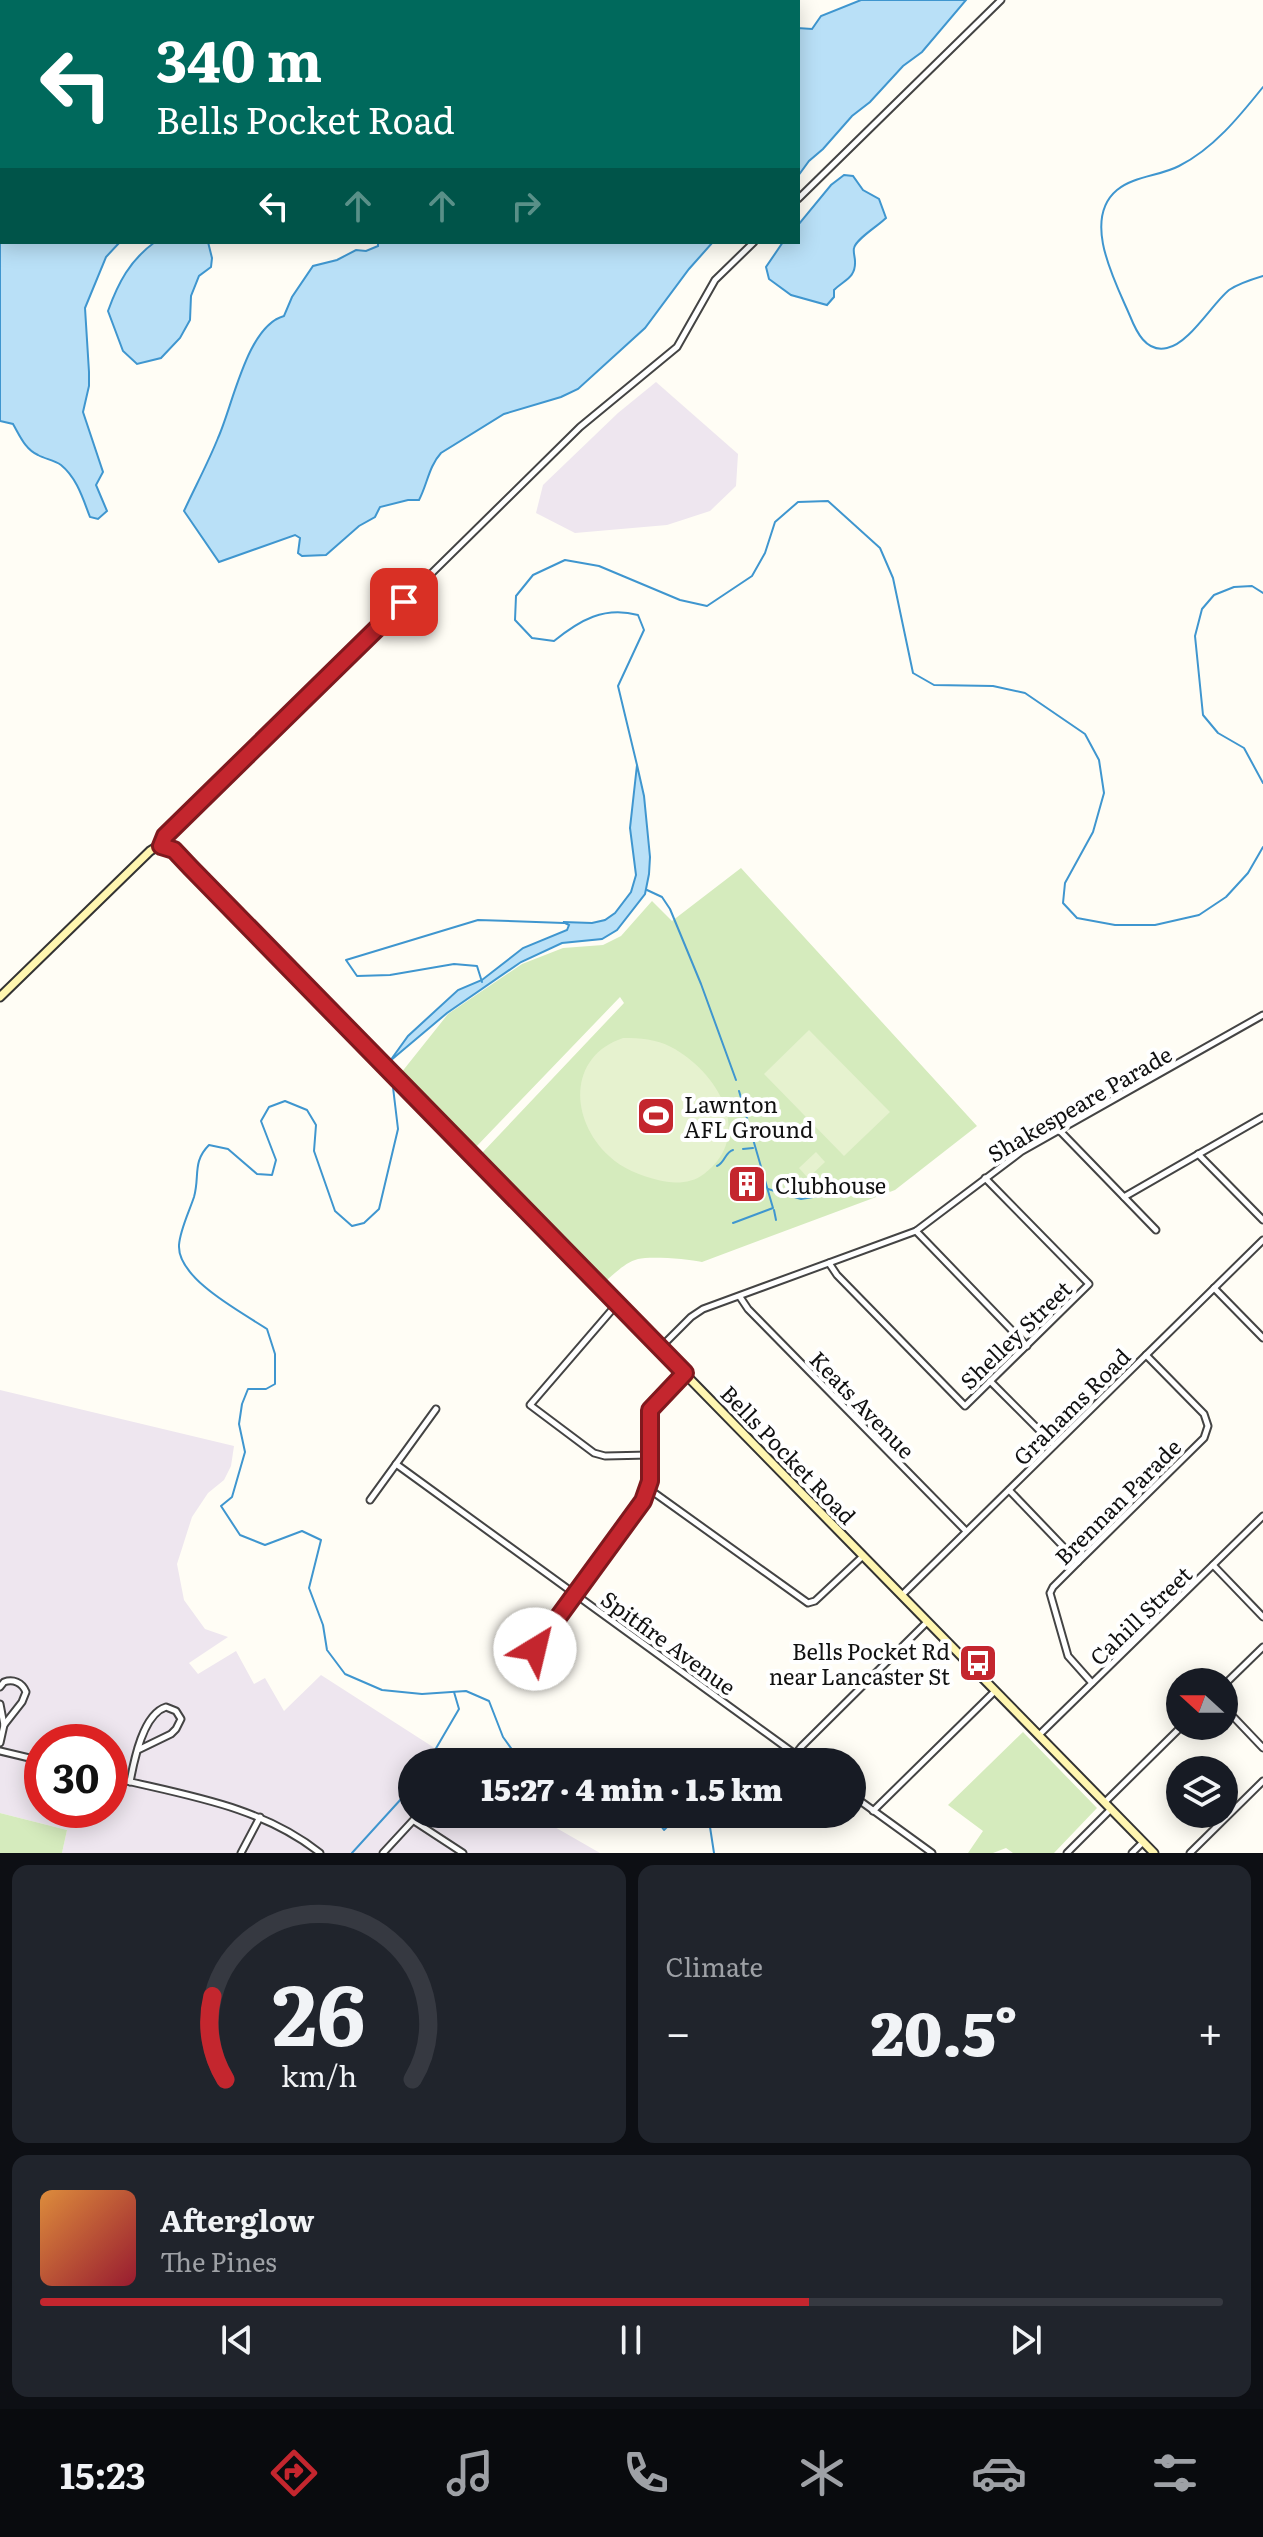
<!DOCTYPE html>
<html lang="en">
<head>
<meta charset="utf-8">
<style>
  :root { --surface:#171b24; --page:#20242c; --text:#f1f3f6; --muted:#9ea1a6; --line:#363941; --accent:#c4262e }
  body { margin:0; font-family:Literata,serif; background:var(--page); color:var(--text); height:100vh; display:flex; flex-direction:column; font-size:30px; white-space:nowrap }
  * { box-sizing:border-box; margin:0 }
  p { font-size:26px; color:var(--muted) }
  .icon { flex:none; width:44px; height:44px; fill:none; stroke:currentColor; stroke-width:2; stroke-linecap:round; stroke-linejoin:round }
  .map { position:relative; height:1853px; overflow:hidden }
  .panel { display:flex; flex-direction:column; gap:12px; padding:12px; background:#0d0f14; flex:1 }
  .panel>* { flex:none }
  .guide { position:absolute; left:0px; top:0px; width:800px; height:244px; box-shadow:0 4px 20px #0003; background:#00695c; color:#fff; overflow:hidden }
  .needle { width:52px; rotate:291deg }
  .controls { position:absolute; left:1166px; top:1668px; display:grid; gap:16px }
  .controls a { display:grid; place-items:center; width:72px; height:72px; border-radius:50%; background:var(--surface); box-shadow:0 4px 20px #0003; font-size:40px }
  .speed { position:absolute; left:24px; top:1724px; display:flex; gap:16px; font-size:40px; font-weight:700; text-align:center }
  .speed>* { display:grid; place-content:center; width:104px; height:104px; border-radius:50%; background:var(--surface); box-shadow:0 4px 20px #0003; line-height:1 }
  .speed .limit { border:12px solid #d22; background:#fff; color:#111 }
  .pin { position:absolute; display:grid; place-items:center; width:68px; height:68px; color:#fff; margin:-34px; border-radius:16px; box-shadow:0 4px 12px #0006 }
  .me { position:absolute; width:88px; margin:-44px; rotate:36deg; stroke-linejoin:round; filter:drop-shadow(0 0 6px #0008) }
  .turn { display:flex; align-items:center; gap:28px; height:168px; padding:0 24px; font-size:36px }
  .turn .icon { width:104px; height:104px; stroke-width:2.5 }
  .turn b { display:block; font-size:56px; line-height:68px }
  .lanes { display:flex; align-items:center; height:76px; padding:0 24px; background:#0003; justify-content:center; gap:40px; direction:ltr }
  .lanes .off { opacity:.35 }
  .big { font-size:60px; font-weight:800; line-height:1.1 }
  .panel .widget { flex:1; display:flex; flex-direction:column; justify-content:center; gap:12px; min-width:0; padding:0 28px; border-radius:16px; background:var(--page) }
  .panel .dial { align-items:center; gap:0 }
  .dial svg { height:208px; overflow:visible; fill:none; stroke:var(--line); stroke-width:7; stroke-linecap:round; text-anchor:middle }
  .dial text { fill:var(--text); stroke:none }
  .song { display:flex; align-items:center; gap:24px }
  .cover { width:96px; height:96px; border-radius:12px; background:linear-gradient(135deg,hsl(30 70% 55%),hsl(350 70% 35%)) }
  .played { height:8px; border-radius:4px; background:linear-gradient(90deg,var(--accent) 65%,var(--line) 65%) }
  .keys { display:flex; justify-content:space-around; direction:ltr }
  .heat { display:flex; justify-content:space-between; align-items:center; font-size:44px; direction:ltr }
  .panel .tiles { flex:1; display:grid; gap:12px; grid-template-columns:1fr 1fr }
  .widget:last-child { grid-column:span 2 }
  .trip { position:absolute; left:398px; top:1748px; width:468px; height:80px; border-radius:40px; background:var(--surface); box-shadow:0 4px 20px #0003; font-weight:800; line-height:80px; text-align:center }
  .tabs { display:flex; height:128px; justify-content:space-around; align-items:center; background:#090b0e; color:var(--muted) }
  .tabs .icon { width:56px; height:56px }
  .tabs .on { color:var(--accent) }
  .tabs b { font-size:36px; color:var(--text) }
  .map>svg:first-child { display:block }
  .industrial { fill:#eee6ef; fill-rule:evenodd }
  .green { fill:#d5ebbd }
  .pitch { fill:#e6f2cf }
  .water { fill:#b9e0f7; stroke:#3f96cf; stroke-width:2 }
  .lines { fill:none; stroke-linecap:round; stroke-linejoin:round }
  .stream { stroke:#3f96cf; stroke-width:2 }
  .minor-casing { stroke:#444; stroke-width:9 }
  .secondary-casing { stroke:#333; stroke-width:11 }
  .minor { stroke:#fff; stroke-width:5 }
  .secondary { stroke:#fff6b0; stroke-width:7 }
  .route-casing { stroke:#7f191e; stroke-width:20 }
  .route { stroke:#c4262e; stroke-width:14 }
  .labels { text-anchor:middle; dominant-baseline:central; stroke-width:8; stroke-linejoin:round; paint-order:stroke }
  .poi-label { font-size:22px; fill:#111; stroke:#fff; text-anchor:start }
  .street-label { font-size:22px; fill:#111; stroke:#fff }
</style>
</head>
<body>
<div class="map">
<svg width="1263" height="1853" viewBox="0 0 1263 1853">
  <rect width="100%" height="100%" fill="#fffdf5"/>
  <g class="industrial">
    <polygon points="656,382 738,454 736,486 710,511 667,525 575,533 536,513 543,485 618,413"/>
    <path d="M0 1390 234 1446 231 1466 224 1480 208 1493 192 1517 177 1564 184 1600 205 1629 228 1637 189 1663 198 1674 236 1651 254 1684 265 1678 284 1711 321 1675 433 1747 447 1762H412V1814H532L600 1853H62L67 1830 0 1813ZM42 1742H110V1810H42Z"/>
  </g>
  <g class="green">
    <path d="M741 868 977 1126 895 1190 702 1262C689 1259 651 1256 638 1259 626 1262 615 1273 606 1281L482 1153 624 1003 620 997 474 1149 401 1073 448 1014 522 964 563 948 603 945 621 936 652 901 672 921Z"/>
    <polygon points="1023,1732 1097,1808 1054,1853 1013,1853 1006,1848 993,1853 968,1853 983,1831 948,1805"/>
    <polygon points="0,1813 67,1830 62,1853 0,1853"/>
  </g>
  <g class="pitch">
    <polygon points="809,1030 890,1112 844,1156 764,1074"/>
    <path d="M623 1038C640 1038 656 1039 671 1047 717 1071 756 1135 704 1174 691 1184 673 1184 658 1180 641 1176 621 1168 609 1156 570 1120 567 1057 623 1038Z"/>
    <polygon points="816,1152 825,1162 808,1178 799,1168"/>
  </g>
  <g class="water">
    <polygon points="0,0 211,0 206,2 2,2 2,95 0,96"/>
    <polygon points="861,0 966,0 922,52 903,66 870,102 852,116 823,149 809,161 798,176 798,28 812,29 821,16"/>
    <path d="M844 175 853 176 863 190 879 199 886 218C878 226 856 239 854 248 853 252 855 257 855 261 856 278 844 280 834 290V297L827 305 791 295 769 279 766 267 783 242H798V225L831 185Z"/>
    <path d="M0 194H2V242H120L106 257 85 308 89 372V386L83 412 103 472 96 485 107 511 98 519 90 517C83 499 77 478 61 465 54 460 45 459 38 455 25 449 20 436 13 424L0 421Z"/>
    <path d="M155 242H208L212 258 211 267 199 276 191 296 190 320 180 338 161 358 137 364 123 351 108 311C118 283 130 260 155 242Z"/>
    <path d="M378 242H713L689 269 645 328 578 389 561 397 504 414 441 453C429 466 427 485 419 500H408L380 507 375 517 359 526 326 555 302 556 298 553 300 538 295 535 219 562 184 511C195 487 208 463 218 438 233 405 247 326 284 316L292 297 313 266 337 260 356 250 366 251 378 246Z"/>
    <polygon points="637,765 644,796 650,857 649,874 645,894 617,930 602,939 562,943 521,962 447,1013 390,1061 408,1036 458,990 482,980 523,948 567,930 569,925 563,922 592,923 605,920 615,913 631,892 636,875 630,828"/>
  </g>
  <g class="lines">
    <g class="stream">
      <path d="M1263 87C1239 117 1213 149 1179 166 1160 176 1134 176 1117 190 1081 220 1116 283 1130 316 1136 331 1146 353 1167 348 1189 344 1212 304 1229 290 1238 284 1253 279 1263 276"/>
      <polyline points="1263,593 1252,586 1234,587 1214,595 1202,609 1195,636 1203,715 1218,733 1244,748 1263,783"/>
      <path d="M637 765 618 686 644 630 638 615C604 606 580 620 554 641L532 638 515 620 516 596 533 575 565 560 599 566 680 600 707 606 752 576 765 553 775 522 798 502 828 501 880 548 893 578 913 673 934 685 993 686 1025 693 1085 734 1099 760 1104 793 1093 832 1065 883 1063 903 1077 918 1115 925H1155L1199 915 1226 897 1248 873 1263 847"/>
      <polyline points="647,890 662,897 670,909 701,984 736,1080"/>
      <polyline points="482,982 477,966 454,964 390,975 357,976 346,960 478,920 564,923"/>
      <path d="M392 1079 398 1129 379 1209 364 1223 352 1226 335 1211 314 1151 316 1125 307 1110 285 1101 269 1107 261 1121 276 1160 272 1175 257 1174 228 1149 209 1145C192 1162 200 1176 194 1197 189 1212 180 1230 179 1245 177 1279 243 1313 267 1329L275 1354V1384L266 1389H248L242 1404 239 1424 245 1452 232 1497 221 1506 240 1535 265 1545 302 1531 321 1540 309 1588 323 1625 327 1650 345 1674 382 1690 422 1694 466 1691 489 1701 503 1737 516 1755 541 1762"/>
      <polyline points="743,1149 753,1148"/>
      <path d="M717 1166C725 1163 725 1152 733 1150"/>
      <polyline points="768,1189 801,1199 855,1190"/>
      <polyline points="774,1210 776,1220"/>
      <polyline points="733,1223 773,1208 739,1091"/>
      <polyline points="428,1762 459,1709 454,1692"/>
      <polyline points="652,1814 664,1830 680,1814"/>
      <polyline points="708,1814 714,1853"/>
      <polyline points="352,1853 412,1787"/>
    </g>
    <g class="minor-casing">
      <g id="minor">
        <polyline points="798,199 1001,0"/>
        <polyline points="161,846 165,836 580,427 677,347 715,280 754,242"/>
        <polyline points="1060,1131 1156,1230"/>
        <polyline points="1198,1154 1263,1220"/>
        <polyline points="1124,1197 1263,1117"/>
        <polyline points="916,1231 1027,1346"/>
        <polyline points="829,1263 837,1275 965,1406 1089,1284 985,1178"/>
        <polyline points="1214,1288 1263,1338"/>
        <polyline points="740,1297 748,1309 966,1531"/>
        <polyline points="617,1304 530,1405 594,1453 605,1456 649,1455"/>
        <polyline points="660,1348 691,1317 703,1309 916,1231 1022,1151 1263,1015"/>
        <polyline points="990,1381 1054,1445"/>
        <polyline points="396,1464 806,1762"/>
        <polyline points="649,1489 808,1603 815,1601 863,1556"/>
        <polyline points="1009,1490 1078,1562"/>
        <polyline points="370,1500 436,1409"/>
        <polyline points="1213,1565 1263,1617"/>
        <polyline points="902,1595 1263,1240"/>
        <polyline points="517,1673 643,1501 649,1489 650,1481 650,1410 684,1374"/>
        <polyline points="1092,1683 1068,1656 1050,1593 1053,1587 1078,1562 1204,1438 1208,1426 1204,1414 1146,1355"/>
        <polyline points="1224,1685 1263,1647"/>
        <path d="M0 1687 4 1682C13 1679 22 1682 26 1692L22 1702 4 1725"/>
        <polyline points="0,1704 4,1725 0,1743"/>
        <polyline points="1224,1707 1263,1748"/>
        <polyline points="1039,1735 1263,1516"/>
        <polyline points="0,1751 42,1761"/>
        <polyline points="789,1762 801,1747 927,1622"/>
        <path d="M110 1777C183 1795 260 1805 320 1853"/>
        <path d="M130 1782C134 1760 143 1714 166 1707L176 1711 181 1719 176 1729 171 1734 138 1750"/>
        <polyline points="852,1795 932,1853"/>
        <polyline points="1105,1802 1182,1726"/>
        <polyline points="873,1811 995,1691"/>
        <polyline points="414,1821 463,1853"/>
        <polyline points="241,1853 260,1817"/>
        <polyline points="383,1853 419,1814"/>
        <polyline points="1067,1853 1111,1809"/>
        <polyline points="1132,1853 1143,1842"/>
        <polyline points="1190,1853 1263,1781"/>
      </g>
    </g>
    <g class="secondary-casing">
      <polyline id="secondary" points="0,997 150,851 158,846 170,848 1154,1853"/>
    </g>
    <use href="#minor" class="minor"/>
    <use href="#secondary" class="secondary"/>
  </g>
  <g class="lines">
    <g class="route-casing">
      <polyline id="route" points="404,602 165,836 161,846 174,850 190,867 685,1373 650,1410 650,1481 643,1501 535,1649"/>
    </g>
    <use href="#route" class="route"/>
  </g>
  <defs>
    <g id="stadium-square" transform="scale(2)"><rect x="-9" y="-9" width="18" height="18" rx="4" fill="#c4262e" stroke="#fff"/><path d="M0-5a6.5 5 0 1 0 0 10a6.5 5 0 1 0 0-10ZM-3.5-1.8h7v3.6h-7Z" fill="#fff"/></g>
    <g id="building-square" transform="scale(2)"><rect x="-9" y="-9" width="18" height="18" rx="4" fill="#c4262e" stroke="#fff"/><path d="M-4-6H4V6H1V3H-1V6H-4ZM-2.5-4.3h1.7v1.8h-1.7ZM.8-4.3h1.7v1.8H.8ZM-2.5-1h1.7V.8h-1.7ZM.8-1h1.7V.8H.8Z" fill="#fff"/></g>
    <g id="bus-square" transform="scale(2)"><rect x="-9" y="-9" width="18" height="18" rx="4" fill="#c4262e" stroke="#fff"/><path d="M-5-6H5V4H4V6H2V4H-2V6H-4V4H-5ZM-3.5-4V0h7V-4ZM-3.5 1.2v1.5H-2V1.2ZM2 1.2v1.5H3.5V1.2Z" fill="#fff"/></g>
  </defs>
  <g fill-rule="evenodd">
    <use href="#stadium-square" x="656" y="1116"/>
    <use href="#building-square" x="747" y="1184"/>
    <use href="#bus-square" x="978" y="1663"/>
  </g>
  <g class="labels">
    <g class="poi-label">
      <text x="684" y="1103">Lawnton<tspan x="684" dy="25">AFL Ground</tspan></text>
      <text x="775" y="1184">Clubhouse</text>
      <text x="950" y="1650" text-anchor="end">Bells Pocket Rd<tspan x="950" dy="25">near Lancaster St</tspan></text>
    </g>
    <g class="street-label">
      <text transform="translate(1079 1103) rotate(-30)">Shakespeare Parade</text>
      <text transform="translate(1015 1334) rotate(-44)">Shelley Street</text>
      <text transform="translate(863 1404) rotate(46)">Keats Avenue</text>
      <text transform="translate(1071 1406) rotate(-45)">Grahams Road</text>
      <text transform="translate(789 1454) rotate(46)">Bells Pocket Road</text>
      <text transform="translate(1117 1501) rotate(-45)">Brennan Parade</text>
      <text transform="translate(1140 1615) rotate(-44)">Cahill Street</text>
      <text transform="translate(669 1642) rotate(36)">Spitfire Avenue</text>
    </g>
  </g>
</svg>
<div class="controls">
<a><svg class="needle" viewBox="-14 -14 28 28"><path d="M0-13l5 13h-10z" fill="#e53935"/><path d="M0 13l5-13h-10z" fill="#9ea1a6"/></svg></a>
<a><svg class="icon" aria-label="layers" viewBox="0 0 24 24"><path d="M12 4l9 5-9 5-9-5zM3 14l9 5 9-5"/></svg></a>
</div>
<div class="speed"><div class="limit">30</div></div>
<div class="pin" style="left:404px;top:602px;background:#d93025"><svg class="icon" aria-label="arrive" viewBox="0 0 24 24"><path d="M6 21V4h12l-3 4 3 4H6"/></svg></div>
<svg class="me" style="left:535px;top:1649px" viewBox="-20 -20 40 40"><circle r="19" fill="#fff"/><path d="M0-13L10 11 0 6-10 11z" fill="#c4262e"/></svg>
<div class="trip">15:27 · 4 min · 1.5 km</div>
<div class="guide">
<div class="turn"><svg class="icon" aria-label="left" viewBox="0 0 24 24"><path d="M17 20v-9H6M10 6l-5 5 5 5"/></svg><div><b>340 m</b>Bells Pocket Road</div></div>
<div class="lanes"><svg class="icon" aria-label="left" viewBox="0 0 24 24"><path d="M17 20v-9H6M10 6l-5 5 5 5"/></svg><svg class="icon off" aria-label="ahead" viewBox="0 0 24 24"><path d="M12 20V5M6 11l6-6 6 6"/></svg><svg class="icon off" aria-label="ahead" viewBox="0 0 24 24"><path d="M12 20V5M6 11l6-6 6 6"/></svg><svg class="icon off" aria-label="right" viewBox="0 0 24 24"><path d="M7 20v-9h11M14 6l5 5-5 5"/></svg></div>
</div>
</div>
<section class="panel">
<div class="tiles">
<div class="widget dial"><svg viewBox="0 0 100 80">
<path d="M14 69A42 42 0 1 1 86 69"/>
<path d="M14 69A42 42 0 0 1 9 37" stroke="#c4262e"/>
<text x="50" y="56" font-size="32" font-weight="700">26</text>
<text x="50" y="72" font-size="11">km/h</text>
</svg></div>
<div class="widget"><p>Climate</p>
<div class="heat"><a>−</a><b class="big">20.5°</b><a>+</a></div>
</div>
<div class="widget">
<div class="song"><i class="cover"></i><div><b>Afterglow</b><p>The Pines</p></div></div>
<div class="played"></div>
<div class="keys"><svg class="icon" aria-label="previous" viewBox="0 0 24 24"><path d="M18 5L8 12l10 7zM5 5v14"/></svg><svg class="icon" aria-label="pause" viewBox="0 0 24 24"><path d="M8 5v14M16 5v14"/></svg><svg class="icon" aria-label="next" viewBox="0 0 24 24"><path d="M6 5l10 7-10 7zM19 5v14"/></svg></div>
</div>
</div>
</section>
<nav class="tabs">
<b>15:23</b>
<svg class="icon on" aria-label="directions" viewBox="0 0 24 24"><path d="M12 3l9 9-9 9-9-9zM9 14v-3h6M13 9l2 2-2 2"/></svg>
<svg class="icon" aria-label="music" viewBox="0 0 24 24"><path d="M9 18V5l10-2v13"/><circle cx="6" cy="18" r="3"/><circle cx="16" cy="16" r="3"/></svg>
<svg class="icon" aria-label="phone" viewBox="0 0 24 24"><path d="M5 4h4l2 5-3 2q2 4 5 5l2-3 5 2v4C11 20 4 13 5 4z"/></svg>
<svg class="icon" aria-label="climate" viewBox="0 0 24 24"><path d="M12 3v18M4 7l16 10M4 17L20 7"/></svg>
<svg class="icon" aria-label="car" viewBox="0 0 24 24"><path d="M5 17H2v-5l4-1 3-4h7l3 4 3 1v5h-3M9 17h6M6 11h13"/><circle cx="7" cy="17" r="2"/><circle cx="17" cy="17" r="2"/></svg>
<svg class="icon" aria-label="filters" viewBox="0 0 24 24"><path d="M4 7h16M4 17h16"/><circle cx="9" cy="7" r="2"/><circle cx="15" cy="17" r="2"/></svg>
</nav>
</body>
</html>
